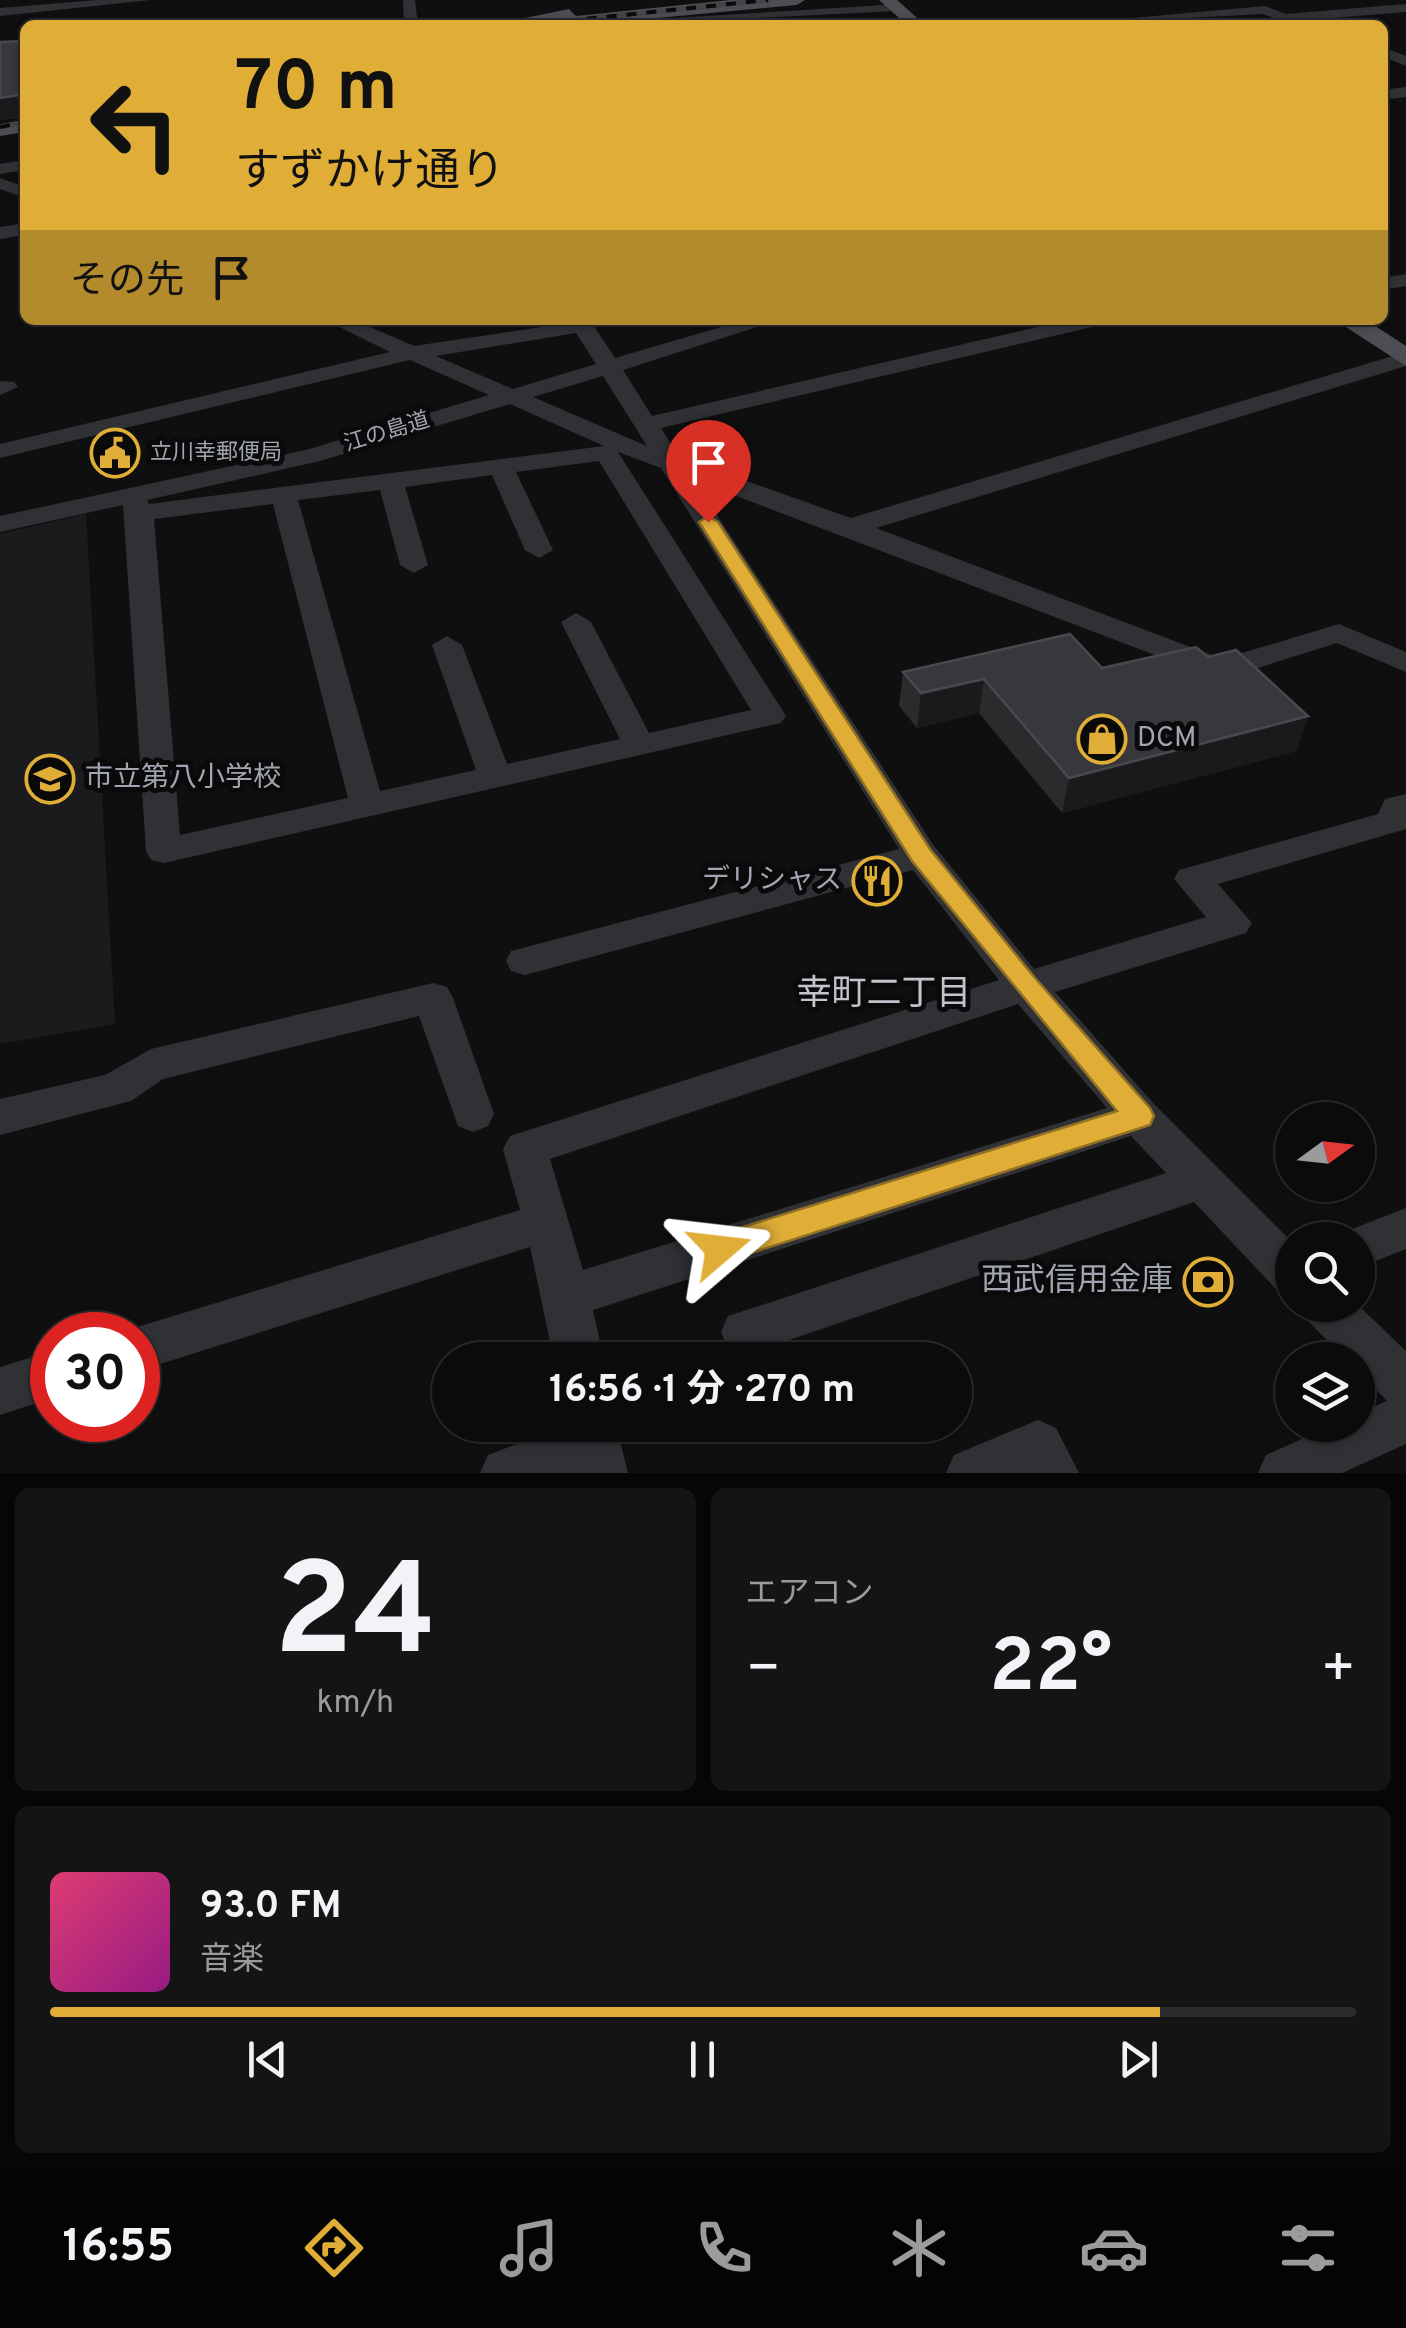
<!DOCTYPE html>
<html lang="ja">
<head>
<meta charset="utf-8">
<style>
  :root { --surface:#0b0b0c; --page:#141415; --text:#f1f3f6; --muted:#9a9b9d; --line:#2b2b2d; --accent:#e0ae37 }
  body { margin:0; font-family:Overpass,"Noto Sans JP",sans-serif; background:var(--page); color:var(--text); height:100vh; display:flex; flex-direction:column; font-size:38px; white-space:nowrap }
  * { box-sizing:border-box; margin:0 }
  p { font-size:32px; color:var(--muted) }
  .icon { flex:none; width:55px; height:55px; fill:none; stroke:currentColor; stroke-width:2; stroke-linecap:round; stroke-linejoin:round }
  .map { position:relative; height:1473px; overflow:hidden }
  .panel { display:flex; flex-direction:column; gap:15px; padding:15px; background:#060607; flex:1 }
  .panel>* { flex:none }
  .hud { position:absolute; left:20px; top:20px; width:1368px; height:305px; border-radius:15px; box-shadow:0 2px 8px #0004,0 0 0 2px var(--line); background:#e0ae37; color:#111; overflow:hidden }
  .needle { width:65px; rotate:75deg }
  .controls { position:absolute; left:1275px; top:1102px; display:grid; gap:20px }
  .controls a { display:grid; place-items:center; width:100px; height:100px; border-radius:50%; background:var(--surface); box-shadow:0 2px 8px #0004,0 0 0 2px var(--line); font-size:50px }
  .speed { position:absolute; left:30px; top:1312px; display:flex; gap:20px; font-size:50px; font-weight:700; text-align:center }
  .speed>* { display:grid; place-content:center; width:130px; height:130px; border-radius:50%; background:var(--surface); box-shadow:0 2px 8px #0004,0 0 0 2px var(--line); line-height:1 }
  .speed .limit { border:15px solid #d22; background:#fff; color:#111 }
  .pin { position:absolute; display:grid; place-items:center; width:85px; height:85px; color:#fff; margin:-102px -42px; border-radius:50% 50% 50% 0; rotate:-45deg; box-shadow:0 0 10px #0007 }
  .pin .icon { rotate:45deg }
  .me { position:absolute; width:110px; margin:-55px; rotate:73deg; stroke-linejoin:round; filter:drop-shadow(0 0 8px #0008) }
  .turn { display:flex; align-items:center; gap:35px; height:210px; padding:0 50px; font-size:45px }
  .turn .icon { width:130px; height:130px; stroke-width:2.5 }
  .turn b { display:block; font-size:70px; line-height:85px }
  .then { display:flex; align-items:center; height:95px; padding:0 50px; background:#0003; gap:20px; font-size:38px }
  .big { font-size:75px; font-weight:700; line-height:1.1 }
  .panel .card { flex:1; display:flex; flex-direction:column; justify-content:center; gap:15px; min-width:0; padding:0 35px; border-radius:15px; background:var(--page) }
  .panel .dial { align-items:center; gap:0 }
  .dial b { font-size:130px; line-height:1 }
  .song { display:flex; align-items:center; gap:30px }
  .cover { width:120px; height:120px; border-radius:15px; background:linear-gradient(135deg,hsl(340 70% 55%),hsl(310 70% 35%)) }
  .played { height:10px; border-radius:5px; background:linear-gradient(90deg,var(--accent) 85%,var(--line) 85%) }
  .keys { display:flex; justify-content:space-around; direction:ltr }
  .heat { display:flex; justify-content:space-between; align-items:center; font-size:55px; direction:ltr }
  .panel .tiles { flex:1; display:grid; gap:15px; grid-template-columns:1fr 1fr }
  .card:last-child { grid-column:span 2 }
  .trip { position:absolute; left:432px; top:1342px; width:540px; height:100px; border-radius:50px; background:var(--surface); box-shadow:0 2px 8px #0004,0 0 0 2px var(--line); font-weight:700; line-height:100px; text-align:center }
  .dock { display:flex; height:160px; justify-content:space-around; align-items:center; background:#040405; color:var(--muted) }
  .dock .icon { width:70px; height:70px }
  .dock .active { color:var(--accent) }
  .dock b { font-size:45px; color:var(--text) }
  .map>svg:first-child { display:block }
  .built { fill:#1b1b1d }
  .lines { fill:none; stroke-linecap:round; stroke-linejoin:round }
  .minor { fill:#303135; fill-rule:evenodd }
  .major { fill:#4d4e53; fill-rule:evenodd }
  .rail-casing { stroke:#434549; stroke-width:5 }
  .rail { stroke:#0a0a0b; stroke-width:4; stroke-dasharray:10; stroke-linecap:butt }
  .wall { fill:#2b2b2e }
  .shaded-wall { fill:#1a1a1c }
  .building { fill:#38383c; stroke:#48494e; stroke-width:2.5 }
  .route { fill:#e0ae37; stroke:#927124; stroke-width:2.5 }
  .labels { text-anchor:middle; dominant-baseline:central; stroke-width:10; stroke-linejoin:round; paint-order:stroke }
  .far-street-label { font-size:22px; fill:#a1a5b0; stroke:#0a0a0b }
  .far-poi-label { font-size:22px; fill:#a1a5b0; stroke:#0a0a0b; text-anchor:start }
  .poi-label { font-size:28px; fill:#a1a5b0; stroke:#0a0a0b; text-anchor:start }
  .near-poi-label { font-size:32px; fill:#a1a5b0; stroke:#0a0a0b; text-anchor:end }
  .near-neighbourhood-label { font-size:35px; fill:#c2c4cc; stroke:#0a0a0b }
</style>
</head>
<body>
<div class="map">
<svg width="1406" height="1473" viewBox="0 0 1406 1473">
  <rect width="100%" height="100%" fill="#0f0f10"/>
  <polygon class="built" points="86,514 115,1024 0,1044 0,534"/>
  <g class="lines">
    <g class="minor">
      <polygon points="98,0 151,0 0,16 0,8"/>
      <polygon points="403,0 415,0 418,25 404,25"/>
      <polygon points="901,4 896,11 618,25 625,21"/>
      <polygon points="1406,4 1406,12 1284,22 1263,14 1055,25 1265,6 1286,14"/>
      <polygon points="1382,47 1406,56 1406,66 1382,56"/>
      <polygon points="1406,87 1406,97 1382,100 1382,90"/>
      <polygon points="25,160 25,170 0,174 0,164"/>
      <polygon points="0,178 25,187 25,198 0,189"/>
      <polygon points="25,223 25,235 0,239 0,227"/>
      <polygon points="1406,274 1406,286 1382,290 1382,278"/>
      <path d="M325 320H354L414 346 590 320 615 358 745 320H779L623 370 652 416 1068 320H1107L1096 326 661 428 679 457 851 518 1406 352V366L876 528 1222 659 1339 624 1406 652V672L1337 643 1232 676H1210L694 480 934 846 1034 969 1206 917 1174 879 1179 870 1378 814 1385 799 1406 794V829L1218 884 1252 923 1246 933 1055 992 1154 1104 1292 1242V1294L1275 1288 1194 1202 745 1355 728 1348 721 1332 728 1316 1166 1173 1131 1136 593 1310 604 1360H554L530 1247 138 1371V1335H119L121 1332 520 1210 503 1149 510 1136 999 980 913 870 525 975 511 971 506 961 511 951 899 849 661 468 618 452 786 716 781 723 164 863 151 860 146 851 123 505 0 532V516L306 450 489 395 410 360 0 458V444L390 352ZM576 333 596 364 513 389 436 356ZM603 376 647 446 533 397ZM510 404 604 446 149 504 147 500 320 461ZM599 461 751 710 649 733 591 622 576 613 561 622 620 739 507 764 462 645 447 636 432 645 476 770 380 791 298 500 380 490 400 565 414 573 428 565 405 487 492 475 525 550 539 558 553 550 516 472ZM273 504 348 798 180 835 154 519ZM1018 1004 1107 1108 583 1270 550 1159Z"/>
      <polygon points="0,381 14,382 18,387 0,395"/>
      <polygon points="433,983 447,987 453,998 494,1114 488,1126 473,1132 458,1126 419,1016 163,1079 131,1101 0,1135 0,1099 105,1075 151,1049"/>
      <polygon points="1406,1208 1406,1249 1358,1268 1358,1240 1339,1240 1342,1233"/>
      <polygon points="1301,1305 1358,1305 1406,1351 1406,1444 1342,1473 1258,1473 1266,1455 1333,1425 1358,1425 1358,1414 1387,1401 1358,1371 1358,1360 1347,1360 1308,1321"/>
      <polygon points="52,1351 52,1398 0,1415 0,1367"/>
      <polygon points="1038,1420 1056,1428 1079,1473 946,1473 954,1455"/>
      <polygon points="566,1425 616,1425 628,1473 480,1473 488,1455"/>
    </g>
    <g class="major">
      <polygon points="730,0 805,0 797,5 582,25 491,25 569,9 576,16"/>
      <polygon points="879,0 897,0 925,25 907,25"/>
      <polygon points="25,120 25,132 0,136 0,124"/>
      <polygon points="1335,320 1366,320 1406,346 1406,366"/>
    </g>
    <g class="rail-casing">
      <g id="rail">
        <polyline points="527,25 768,0"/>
        <polyline points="0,127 25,122"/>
      </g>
    </g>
    <use href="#rail" class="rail"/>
  </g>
  <g class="wall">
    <polygon points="25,41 25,117 0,120"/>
    <polygon points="1102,668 1297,751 1062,813 979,713 917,728 899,706 903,672"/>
  </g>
  <g class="shaded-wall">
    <polygon points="19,95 24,116 0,120 0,98"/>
    <polygon points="984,679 979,713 917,728 921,693"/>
    <polygon points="1308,716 1297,751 1062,813 1069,778"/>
  </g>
  <g class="building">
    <polygon points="25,41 25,101 23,102 19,95 0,98 0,42"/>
    <polygon points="1070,634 1102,668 1196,647 1208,657 1236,650 1308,716 1069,778 984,679 921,693 903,672"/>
  </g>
  <polygon class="route" points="708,516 718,522 930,849 1035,978 1150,1108 1154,1116 1150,1125 720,1263 708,1259 704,1249 708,1239 720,1234 1117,1111 912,861 699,522"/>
  <defs>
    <g id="civic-ring" transform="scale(2.5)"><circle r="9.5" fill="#0a0a0b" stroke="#e0ae37" stroke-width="1.5"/><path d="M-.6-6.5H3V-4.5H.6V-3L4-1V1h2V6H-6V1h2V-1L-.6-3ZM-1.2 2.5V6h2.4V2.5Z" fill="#e0ae37"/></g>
    <g id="shop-ring" transform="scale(2.5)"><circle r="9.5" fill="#0a0a0b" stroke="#e0ae37" stroke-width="1.5"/><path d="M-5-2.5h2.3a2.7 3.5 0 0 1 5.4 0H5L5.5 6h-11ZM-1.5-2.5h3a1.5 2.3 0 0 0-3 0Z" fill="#e0ae37"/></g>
    <g id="school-ring" transform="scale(2.5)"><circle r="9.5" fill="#0a0a0b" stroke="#e0ae37" stroke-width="1.5"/><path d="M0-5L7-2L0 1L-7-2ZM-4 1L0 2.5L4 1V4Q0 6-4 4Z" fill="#e0ae37"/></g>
    <g id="restaurant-ring" transform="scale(2.5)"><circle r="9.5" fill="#0a0a0b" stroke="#e0ae37" stroke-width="1.5"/><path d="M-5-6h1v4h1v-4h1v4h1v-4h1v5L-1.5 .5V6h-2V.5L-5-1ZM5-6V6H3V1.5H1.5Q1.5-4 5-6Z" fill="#e0ae37"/></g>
    <g id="bank-ring" transform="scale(2.5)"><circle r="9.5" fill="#0a0a0b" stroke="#e0ae37" stroke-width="1.5"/><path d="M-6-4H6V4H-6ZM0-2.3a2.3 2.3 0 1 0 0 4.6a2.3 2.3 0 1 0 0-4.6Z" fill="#e0ae37"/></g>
  </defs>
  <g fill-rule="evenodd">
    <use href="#civic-ring" x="115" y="453"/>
    <use href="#shop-ring" x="1102" y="739"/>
    <use href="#school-ring" x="50" y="779"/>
    <use href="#restaurant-ring" x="877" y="881"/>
    <use href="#bank-ring" x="1208" y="1282"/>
  </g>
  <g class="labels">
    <g class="far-street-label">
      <text transform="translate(387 433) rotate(-17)">江の島道</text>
    </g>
    <g class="far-poi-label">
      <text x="150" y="453">立川幸郵便局</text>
    </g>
    <g class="poi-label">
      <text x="1137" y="739">DCM</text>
      <text x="85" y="779">市立第八小学校</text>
      <text x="842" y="881" text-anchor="end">デリシャス</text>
    </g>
    <g class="near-poi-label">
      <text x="1173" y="1282">西武信用金庫</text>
    </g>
    <g class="near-neighbourhood-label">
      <text x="884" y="995">幸町二丁目</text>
    </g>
  </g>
</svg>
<div class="controls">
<a><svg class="needle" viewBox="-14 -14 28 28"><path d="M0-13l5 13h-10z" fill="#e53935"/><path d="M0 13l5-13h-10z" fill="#9a9b9d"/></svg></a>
<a><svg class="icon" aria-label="search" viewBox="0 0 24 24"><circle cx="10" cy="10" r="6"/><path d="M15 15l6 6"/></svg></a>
<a><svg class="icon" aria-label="layers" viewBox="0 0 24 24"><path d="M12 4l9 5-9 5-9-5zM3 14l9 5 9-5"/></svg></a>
</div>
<div class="speed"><div class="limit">30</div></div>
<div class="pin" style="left:708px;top:522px;background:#d93025"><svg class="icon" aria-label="arrive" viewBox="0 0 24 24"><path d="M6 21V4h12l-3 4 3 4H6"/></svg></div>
<svg class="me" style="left:720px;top:1249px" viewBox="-20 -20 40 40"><path d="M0-17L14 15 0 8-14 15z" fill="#e0ae37" stroke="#fff" stroke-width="4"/></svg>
<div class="trip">16:56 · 1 分 · 270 m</div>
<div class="hud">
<div class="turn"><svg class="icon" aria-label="left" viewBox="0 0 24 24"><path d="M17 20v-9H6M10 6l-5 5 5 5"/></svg><div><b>70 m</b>すずかけ通り</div></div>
<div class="then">その先<svg class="icon" aria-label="arrive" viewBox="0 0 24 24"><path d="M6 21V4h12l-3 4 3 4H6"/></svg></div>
</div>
</div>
<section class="panel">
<div class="tiles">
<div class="card dial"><b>24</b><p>km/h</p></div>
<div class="card"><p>エアコン</p>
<div class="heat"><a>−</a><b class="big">22°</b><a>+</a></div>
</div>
<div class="card">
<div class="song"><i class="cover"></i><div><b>93.0 FM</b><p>音楽</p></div></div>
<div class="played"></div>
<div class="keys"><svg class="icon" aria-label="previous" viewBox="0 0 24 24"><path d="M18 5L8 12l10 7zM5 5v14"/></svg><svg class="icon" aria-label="pause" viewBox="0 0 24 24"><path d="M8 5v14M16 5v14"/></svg><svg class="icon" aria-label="next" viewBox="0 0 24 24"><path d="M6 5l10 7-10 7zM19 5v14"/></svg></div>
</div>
</div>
</section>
<nav class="dock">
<b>16:55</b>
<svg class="icon active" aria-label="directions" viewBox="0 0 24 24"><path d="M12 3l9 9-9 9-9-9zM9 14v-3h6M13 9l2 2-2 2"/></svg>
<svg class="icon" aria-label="music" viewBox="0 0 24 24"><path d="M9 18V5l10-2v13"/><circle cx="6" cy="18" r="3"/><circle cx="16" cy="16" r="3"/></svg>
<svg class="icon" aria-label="phone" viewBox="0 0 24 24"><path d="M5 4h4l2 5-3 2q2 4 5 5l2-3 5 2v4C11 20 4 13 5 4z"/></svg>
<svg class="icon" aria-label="climate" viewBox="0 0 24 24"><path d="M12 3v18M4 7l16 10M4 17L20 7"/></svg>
<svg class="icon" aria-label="car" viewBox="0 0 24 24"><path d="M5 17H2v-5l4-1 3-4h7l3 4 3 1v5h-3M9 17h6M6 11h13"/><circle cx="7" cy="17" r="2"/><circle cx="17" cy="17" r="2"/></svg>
<svg class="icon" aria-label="filters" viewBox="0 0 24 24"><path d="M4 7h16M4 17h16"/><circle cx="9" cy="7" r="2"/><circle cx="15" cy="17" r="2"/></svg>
</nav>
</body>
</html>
